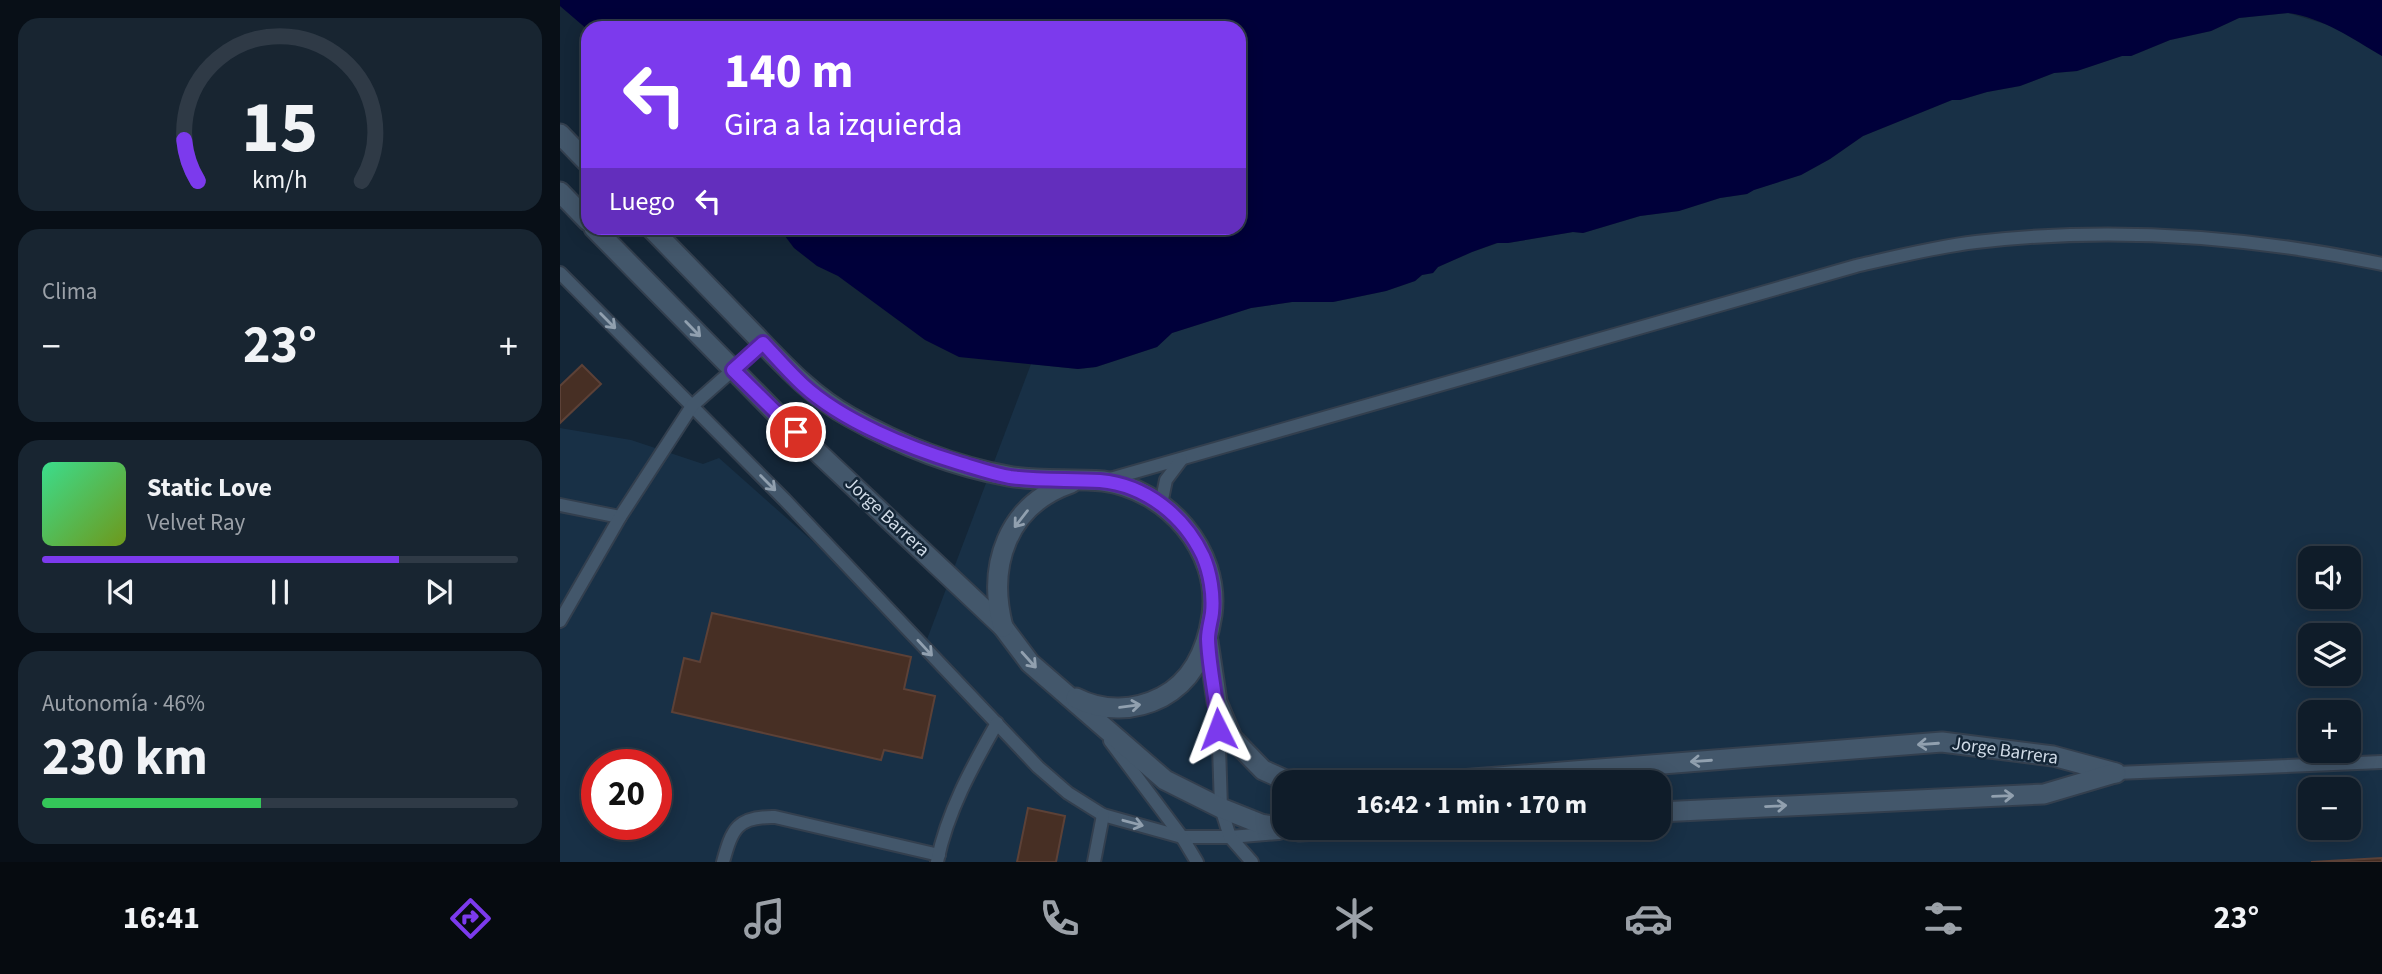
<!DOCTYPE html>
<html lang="es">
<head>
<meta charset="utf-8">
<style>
  :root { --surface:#0f1c29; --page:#182531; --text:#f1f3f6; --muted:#9ba1a8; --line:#2f3a46; --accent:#7c3aed }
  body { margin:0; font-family:"Source Sans 3",sans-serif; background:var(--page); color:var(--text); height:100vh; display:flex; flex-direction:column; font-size:26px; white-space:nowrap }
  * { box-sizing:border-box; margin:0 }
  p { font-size:23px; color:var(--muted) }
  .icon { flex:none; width:38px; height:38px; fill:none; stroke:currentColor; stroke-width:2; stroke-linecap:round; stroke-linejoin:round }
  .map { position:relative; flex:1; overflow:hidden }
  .sheet { display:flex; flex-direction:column; gap:18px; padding:18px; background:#080f17; width:560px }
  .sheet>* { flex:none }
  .top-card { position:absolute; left:21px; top:21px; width:665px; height:214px; border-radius:21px; box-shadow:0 4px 18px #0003,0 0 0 2px var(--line); background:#7c3aed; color:#fff; overflow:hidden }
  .tools { position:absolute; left:1738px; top:546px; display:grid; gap:14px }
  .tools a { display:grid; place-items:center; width:63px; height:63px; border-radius:14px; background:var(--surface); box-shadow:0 4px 18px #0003,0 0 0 2px var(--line); font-size:35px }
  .speed { position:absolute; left:21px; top:749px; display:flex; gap:14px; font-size:35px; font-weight:700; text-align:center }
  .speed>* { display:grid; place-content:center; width:91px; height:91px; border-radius:50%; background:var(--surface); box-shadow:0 4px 18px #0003,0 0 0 2px var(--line); line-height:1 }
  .speed .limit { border:10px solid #d22; background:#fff; color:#111 }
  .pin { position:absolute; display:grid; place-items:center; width:60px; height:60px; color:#fff; margin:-30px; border:4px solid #fff; border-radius:50%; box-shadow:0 2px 7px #0007 }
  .me { position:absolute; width:77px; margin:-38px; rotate:357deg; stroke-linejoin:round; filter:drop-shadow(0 0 5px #0008) }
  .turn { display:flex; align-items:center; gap:24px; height:147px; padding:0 28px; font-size:32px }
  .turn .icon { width:91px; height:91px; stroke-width:2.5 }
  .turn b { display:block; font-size:49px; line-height:60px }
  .then { display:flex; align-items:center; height:66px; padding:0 28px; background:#0003; gap:14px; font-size:26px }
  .big { font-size:52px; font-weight:700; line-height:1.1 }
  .sheet .card { flex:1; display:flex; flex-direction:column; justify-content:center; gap:10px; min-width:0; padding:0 24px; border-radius:21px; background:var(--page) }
  .sheet .dial { align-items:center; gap:0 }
  .dial svg { height:182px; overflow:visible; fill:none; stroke:var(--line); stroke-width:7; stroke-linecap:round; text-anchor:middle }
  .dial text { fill:var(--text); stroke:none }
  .song { display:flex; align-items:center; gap:21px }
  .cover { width:84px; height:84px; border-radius:10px; background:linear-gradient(135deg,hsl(150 70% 55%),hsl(80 70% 35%)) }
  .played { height:7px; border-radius:4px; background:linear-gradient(90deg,var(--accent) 75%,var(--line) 75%) }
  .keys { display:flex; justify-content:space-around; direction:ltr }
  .heat { display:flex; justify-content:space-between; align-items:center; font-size:38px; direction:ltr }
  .charge { height:10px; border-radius:5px; background:linear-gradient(90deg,#34c759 46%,var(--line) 0) }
  .trip { position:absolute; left:712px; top:770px; width:399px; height:70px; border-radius:21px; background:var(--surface); box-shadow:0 4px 18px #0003,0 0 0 2px var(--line); font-weight:700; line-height:70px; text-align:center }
  .dock { display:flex; height:112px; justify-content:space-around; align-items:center; background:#060b10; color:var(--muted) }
  .dock .icon { width:49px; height:49px }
  .dock .active { color:var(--accent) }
  .dock b { font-size:32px; color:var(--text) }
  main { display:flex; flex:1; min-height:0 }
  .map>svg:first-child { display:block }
  .built { fill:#183046; fill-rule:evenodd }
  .water { fill:#00003a }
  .building { fill:#472f24; stroke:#5c4137; stroke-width:2 }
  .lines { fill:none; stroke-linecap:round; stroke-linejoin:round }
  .service-casing { stroke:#333f4e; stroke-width:16 }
  .minor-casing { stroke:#333f4e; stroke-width:23 }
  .service { stroke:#43576b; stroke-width:12 }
  .minor { stroke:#43576b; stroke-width:19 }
  .oneway { stroke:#91a0af }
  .route-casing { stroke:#51269a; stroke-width:18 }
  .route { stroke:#7c3aed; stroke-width:12 }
  .labels { text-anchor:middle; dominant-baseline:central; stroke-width:5; stroke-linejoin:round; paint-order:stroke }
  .street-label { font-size:19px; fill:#d0dbe7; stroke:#142637 }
</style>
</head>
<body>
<main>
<section class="sheet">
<div class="card dial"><svg viewBox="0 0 100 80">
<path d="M14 69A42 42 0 1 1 86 69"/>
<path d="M14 69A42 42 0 0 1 8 51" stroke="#7c3aed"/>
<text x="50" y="56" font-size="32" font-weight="700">15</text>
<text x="50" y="72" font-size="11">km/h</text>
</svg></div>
<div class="card"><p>Clima</p>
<div class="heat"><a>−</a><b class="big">23°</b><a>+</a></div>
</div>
<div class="card">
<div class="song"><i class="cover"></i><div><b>Static Love</b><p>Velvet Ray</p></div></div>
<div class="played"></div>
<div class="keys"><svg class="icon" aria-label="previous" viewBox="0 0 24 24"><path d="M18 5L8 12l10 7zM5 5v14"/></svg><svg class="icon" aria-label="pause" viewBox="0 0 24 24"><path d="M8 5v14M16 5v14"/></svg><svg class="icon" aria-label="next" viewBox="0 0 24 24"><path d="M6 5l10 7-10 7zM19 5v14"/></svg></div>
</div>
<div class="card"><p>Autonomía · 46%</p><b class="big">230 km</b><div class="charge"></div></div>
</section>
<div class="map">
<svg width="1822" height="862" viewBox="0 0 1822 862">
  <rect width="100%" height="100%" fill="#142637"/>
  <path class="built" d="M1728 13 1772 26 1822 56V862H0V428L71 440 143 464 159 458 366 642 471 364 518 369 536 367 597 347 612 333 691 308 732 302H773L826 291 855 281 862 275 873 273 878 267 912 252 938 243H948L1013 232 1023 233 1080 216 1119 211 1160 198 1187 194 1193 190 1241 175 1270 159 1303 136 1392 100H1400L1427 92 1460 86 1494 73 1517 71 1562 56H1571L1610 40 1651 31 1679 18ZM1750 558H1788V597H1750ZM1750 635H1788V674H1750ZM1750 712H1788V751H1750ZM37 765H96V824H37ZM724 782H1099V828H724ZM1750 789H1788V828H1750Z"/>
  <path class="water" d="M0 0H1822V56C1793 39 1763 18 1728 13L1679 18 1651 31 1610 40 1571 56H1562L1517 71 1494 73 1460 86 1427 92 1400 100H1392L1303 136 1270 159 1241 175 1194 190 1187 194 1160 198 1119 211 1080 216 1023 233 1013 232 948 243H937L912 252 878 267 873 273 862 275 855 281 826 291 773 302H732L691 308 612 333 597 347 536 367 518 369 399 357 365 340 278 276 257 266 234 248 219 228H679V28H28V30L0 6Z"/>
  <g class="building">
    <polygon points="22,365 41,384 0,423 0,386"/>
    <polygon points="152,613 351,657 344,689 375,696 362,758 324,750 321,760 112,712 124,658 140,662"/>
    <polygon points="468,808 505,816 496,862 457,862"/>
    <polygon points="1822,858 1822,862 1751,862"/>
  </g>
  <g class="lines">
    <g class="service-casing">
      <g id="service">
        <polyline points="0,273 225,500 478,767 508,793 543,815 622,837 670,837 719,833"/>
        <path d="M550 479 1296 266C1335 257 1375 247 1416 242 1552 226 1688 236 1822 264"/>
        <polyline points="601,504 606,480 621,460"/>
        <polyline points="0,505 60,517"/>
        <polyline points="0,621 60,517 132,406 203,343"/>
        <polyline points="658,715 661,808 670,837 692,862"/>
        <polyline points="550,741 622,837 637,862"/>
        <polyline points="1556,773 1822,762"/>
        <path d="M163 862C172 829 177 816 215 817L379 855"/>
        <path d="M377 862C387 812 412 767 437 723"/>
        <polyline points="534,862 543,815"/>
      </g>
    </g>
    <g class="minor-casing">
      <g id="minor">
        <polyline points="0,134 28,163"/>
        <polyline points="0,192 28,221"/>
        <polyline points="34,228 217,414 443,627 470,663 605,780 661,808 701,824 739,831 801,828"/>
        <path d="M91 228C124 262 157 296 190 330 221 362 250 395 290 417 338 444 393 466 448 476 479 482 512 478 543 481 606 489 661 550 652 615 647 649 634 680 602 697 575 711 543 712 516 698"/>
        <path d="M443 627C427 565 447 505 511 483"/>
        <polyline points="648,641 657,702 672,738 703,770 730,782"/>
        <polyline points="874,782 1382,742 1493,756 1556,773"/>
        <polyline points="1099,812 1484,794 1555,773"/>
      </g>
    </g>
    <use href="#service" class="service"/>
    <use href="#minor" class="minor"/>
  </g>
  <defs><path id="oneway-shaft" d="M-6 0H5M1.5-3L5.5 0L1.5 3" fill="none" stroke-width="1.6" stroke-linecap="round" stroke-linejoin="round" transform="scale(1.75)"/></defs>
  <g class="oneway">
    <use href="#oneway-shaft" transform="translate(48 321) rotate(45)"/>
    <use href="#oneway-shaft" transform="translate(133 329) rotate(46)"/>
    <use href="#oneway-shaft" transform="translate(208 483) rotate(45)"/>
    <use href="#oneway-shaft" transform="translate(461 519) rotate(128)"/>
    <use href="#oneway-shaft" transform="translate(365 648) rotate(47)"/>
    <use href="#oneway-shaft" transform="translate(469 660) rotate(48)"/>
    <use href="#oneway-shaft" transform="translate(570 706) rotate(-8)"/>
    <use href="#oneway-shaft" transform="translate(1368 744) rotate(176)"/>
    <use href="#oneway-shaft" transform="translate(1141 761) rotate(176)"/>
    <use href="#oneway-shaft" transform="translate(1443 796) rotate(-2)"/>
    <use href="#oneway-shaft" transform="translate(1216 806) rotate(-3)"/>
    <use href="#oneway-shaft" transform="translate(573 823) rotate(15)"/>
  </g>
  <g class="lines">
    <g class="route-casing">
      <path id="route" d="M236 432 173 370 203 343C216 357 229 372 243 385 282 421 349 448 399 463 416 468 433 474 450 477 480 481 511 479 540 481 586 485 624 516 643 556 650 572 654 595 652 613 651 621 648 630 648 639 649 669 657 698 658 729"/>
    </g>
    <use href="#route" class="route"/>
  </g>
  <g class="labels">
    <g class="street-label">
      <text transform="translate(327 517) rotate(43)">Jorge Barrera</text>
      <text transform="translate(1445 751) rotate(8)">Jorge Barrera</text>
    </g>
  </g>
</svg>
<div class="tools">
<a><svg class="icon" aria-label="sound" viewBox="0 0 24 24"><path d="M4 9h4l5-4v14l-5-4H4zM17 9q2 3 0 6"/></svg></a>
<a><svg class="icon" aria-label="layers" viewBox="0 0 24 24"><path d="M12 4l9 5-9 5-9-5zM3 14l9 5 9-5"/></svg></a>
<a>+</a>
<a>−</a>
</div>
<div class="speed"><div class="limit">20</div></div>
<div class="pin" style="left:236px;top:432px;background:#d93025"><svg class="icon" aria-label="arrive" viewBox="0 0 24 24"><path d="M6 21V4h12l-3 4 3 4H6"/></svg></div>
<svg class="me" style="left:658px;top:729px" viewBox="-20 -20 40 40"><path d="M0-17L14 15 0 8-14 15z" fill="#7c3aed" stroke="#fff" stroke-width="4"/></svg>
<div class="trip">16:42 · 1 min · 170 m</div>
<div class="top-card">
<div class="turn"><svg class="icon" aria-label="left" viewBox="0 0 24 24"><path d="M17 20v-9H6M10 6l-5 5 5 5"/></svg><div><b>140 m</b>Gira a la izquierda</div></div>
<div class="then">Luego<svg class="icon" aria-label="left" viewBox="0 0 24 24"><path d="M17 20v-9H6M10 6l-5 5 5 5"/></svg></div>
</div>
</div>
</main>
<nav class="dock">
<b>16:41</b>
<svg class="icon active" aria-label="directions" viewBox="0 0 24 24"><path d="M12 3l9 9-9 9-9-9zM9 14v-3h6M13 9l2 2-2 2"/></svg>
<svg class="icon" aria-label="music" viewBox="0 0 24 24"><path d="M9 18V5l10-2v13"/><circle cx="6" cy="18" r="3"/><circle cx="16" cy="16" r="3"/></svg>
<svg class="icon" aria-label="phone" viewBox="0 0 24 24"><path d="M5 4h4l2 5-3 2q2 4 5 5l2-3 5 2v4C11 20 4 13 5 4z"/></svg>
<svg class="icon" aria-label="climate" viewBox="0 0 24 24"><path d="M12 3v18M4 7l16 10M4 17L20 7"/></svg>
<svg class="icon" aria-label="car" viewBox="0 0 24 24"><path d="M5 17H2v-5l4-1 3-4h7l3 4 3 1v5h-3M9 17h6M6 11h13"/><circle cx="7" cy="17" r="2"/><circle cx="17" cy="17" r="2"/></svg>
<svg class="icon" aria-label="filters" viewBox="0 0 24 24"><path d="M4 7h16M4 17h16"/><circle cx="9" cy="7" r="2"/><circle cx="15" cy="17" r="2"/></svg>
<b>23°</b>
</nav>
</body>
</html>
